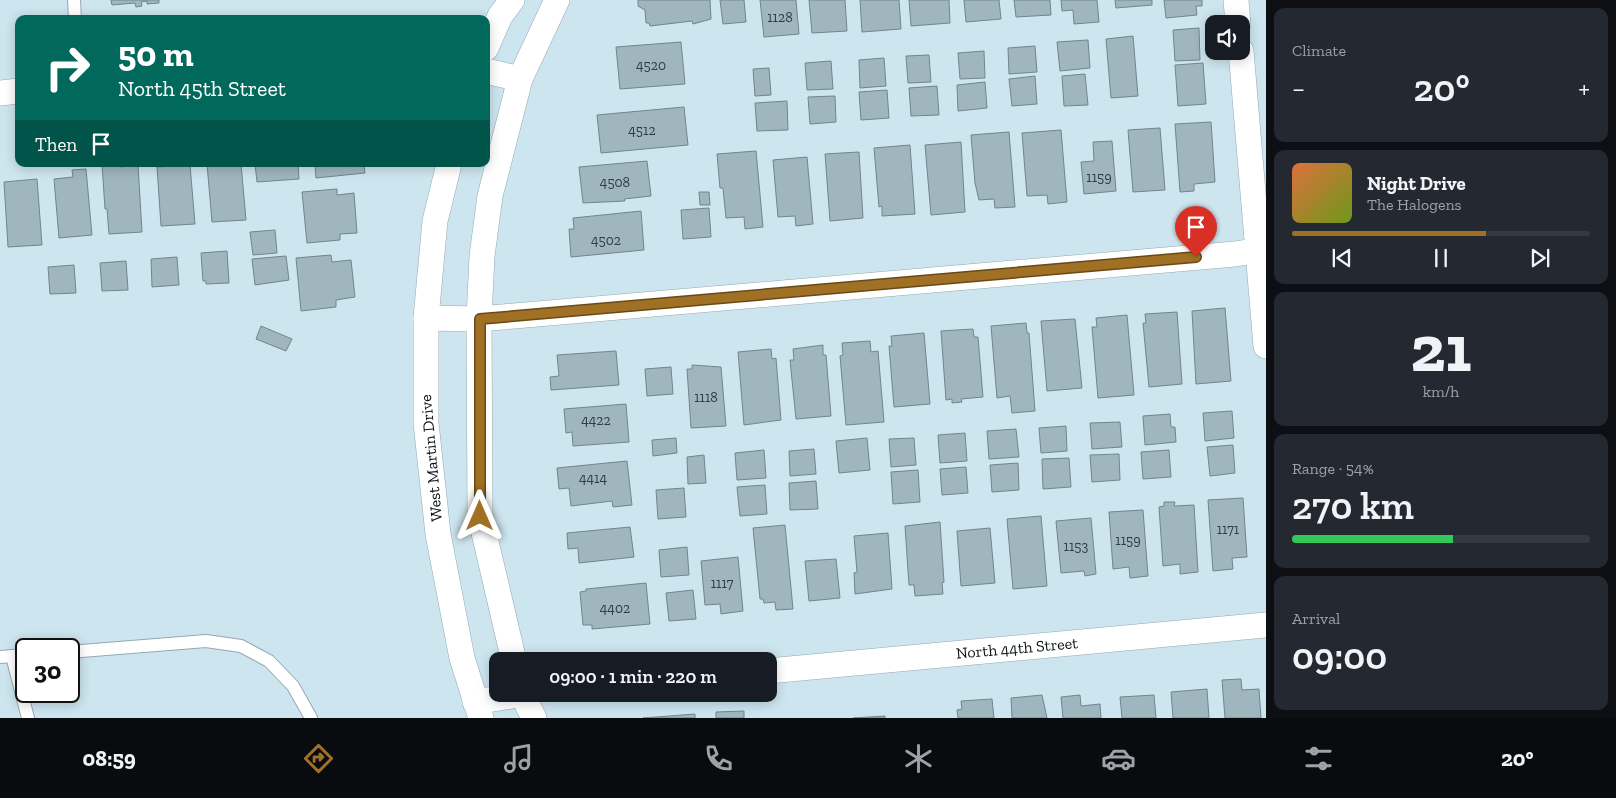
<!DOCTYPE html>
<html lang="en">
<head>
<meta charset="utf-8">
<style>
  :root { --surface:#171b24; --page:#242831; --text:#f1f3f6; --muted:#9ea1a6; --line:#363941; --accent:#a07124 }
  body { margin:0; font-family:"Zilla Slab",serif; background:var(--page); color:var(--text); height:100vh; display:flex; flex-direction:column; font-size:19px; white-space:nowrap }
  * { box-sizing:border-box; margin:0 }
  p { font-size:16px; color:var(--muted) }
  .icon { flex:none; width:28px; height:28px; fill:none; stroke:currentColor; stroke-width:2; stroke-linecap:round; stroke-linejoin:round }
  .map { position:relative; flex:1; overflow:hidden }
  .details { display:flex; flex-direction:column; gap:8px; padding:8px; background:#0d0f14; width:350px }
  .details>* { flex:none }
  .guide { position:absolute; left:15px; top:15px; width:475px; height:152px; border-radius:10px; box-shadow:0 2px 12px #0003; background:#00695c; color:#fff; overflow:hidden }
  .fabs { position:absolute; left:1205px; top:15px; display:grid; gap:10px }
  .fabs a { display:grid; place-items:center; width:45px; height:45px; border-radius:10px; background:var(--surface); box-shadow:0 2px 12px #0003; font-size:25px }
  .speed { position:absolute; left:15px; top:638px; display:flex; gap:10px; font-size:25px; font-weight:700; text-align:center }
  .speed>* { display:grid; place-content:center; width:65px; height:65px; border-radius:50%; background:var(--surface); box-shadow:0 2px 12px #0003; line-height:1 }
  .speed .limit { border:2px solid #111; border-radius:8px; background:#fff; color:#111 }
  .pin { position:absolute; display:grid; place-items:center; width:42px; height:42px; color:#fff; margin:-51px -21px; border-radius:50% 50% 50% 0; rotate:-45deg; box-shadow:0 0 5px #0007 }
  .pin .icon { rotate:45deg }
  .me { position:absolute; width:55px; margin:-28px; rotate:0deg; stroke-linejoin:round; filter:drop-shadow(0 0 4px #0008) }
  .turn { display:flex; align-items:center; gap:18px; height:105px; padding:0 20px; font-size:22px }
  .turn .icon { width:65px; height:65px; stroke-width:2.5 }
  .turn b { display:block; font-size:35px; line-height:42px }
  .then { display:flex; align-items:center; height:48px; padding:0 20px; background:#0003; gap:10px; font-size:19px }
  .big { font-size:38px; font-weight:600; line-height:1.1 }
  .details .tile { flex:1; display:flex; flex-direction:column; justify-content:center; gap:8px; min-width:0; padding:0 18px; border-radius:10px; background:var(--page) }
  .details .dial { align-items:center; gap:0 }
  .dial b { font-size:65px; line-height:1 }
  .song { display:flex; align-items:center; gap:15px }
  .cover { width:60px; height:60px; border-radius:8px; background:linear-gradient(135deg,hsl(20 70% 55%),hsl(80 70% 35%)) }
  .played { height:5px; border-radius:2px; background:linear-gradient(90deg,var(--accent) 65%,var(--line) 65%) }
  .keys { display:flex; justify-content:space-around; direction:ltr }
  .heat { display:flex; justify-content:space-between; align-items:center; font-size:28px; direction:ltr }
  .charge { height:8px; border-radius:4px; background:linear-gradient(90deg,#34c759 54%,var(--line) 0) }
  .trip { position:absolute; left:489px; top:652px; width:288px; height:50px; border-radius:10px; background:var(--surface); box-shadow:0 2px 12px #0003; font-weight:600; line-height:50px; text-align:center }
  .tab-bar { display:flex; height:80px; justify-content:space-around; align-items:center; background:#090b0e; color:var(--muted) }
  .tab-bar .icon { width:35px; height:35px }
  .tab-bar .selected { color:var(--accent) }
  .tab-bar b { font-size:22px; color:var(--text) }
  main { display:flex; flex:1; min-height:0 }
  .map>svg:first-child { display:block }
  .building { fill:#9fb6bf; stroke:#70858e }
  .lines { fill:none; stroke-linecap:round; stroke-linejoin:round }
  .service-casing { stroke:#93a9b3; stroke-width:14 }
  .minor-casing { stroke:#93a9b3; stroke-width:26 }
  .service { stroke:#fff; stroke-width:12 }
  .minor { stroke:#fff; stroke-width:25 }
  .route-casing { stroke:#684917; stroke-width:12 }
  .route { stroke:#a07124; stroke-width:9 }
  .labels { text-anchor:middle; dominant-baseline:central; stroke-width:5; stroke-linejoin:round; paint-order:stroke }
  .number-label { font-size:14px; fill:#303c40 }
  .street-label { font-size:16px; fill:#0b1316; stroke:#fff }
</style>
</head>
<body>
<main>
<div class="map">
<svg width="1266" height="718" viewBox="0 0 1266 718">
  <rect width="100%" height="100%" fill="#cde5ef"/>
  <g class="building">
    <polygon points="111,0 159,0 159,3 147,4 147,1 141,2 142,6 136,7 135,3 112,5"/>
    <polygon points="638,0 710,0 711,19 693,24 692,21 650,26 649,23 646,23 645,10 638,6"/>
    <polygon points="720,0 744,0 746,22 723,24"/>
    <polygon points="760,0 796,0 799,34 764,37"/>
    <polygon points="809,0 845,0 847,31 812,33"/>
    <polygon points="860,0 899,0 901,29 862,32"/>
    <polygon points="909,0 949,0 950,23 911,26"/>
    <polygon points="964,0 999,0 1001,19 966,22"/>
    <polygon points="1014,0 1050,0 1051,15 1016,17"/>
    <polygon points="1061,0 1097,0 1099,22 1074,24 1073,10 1062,11"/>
    <polygon points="1115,0 1152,0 1152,5 1116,8"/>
    <polygon points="1164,0 1202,0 1202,6 1196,6 1197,15 1166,18"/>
    <polygon points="1199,28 1200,60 1175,61 1173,30"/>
    <polygon points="1133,36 1138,96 1111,98 1106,39"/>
    <polygon points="1088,40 1090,68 1060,71 1057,42"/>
    <polygon points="681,42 685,84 620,89 616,47"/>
    <polygon points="1035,46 1037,72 1009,74 1008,48"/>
    <polygon points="984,51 985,78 960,79 958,53"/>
    <polygon points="929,55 931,82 908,83 906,56"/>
    <polygon points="884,58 886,86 860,88 859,60"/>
    <polygon points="831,61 833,89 807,90 805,63"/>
    <polygon points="1203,63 1206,104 1178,106 1175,65"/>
    <polygon points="769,68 771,95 755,96 753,69"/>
    <polygon points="1085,74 1088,105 1064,106 1062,76"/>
    <polygon points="1035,76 1037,104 1012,106 1009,79"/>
    <polygon points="985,82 987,108 958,111 957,85"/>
    <polygon points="937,86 939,115 911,116 909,88"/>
    <polygon points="887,90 889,118 861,120 859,92"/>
    <polygon points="835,96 836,122 810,124 808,97"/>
    <polygon points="787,101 788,130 757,131 755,103"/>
    <polygon points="684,107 688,145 601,153 597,115"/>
    <polygon points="1211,122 1215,182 1194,184 1194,191 1180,192 1175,124"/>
    <polygon points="1160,128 1165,190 1133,192 1128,130"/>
    <polygon points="1061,130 1067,202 1048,204 1047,195 1027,196 1022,133"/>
    <polygon points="1009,132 1015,207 995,208 994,199 979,200 975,183 971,135"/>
    <polygon points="1112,141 1116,191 1084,194 1081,162 1094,161 1093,142"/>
    <polygon points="961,142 965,212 931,215 925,145"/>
    <polygon points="910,145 915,214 882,216 882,206 879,207 874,148"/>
    <polygon points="756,151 763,227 745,229 744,217 726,218 723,188 720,188 717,154"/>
    <polygon points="859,152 863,218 830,221 825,154"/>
    <polygon points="807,157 813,224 796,226 795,216 778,217 773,160"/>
    <polygon points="647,161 651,196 624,199 625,201 583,203 579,167"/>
    <polygon points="102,164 120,164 120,167 138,165 142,232 109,234 107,209 105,209"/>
    <polygon points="175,164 190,165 195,224 161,226 157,167 176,166"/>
    <polygon points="207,164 241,164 246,220 212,222"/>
    <polygon points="255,164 298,164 299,179 257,182"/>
    <polygon points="315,164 368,164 369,166 364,166 365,173 316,178"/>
    <polygon points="86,169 92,235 59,238 54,179 73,177 72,170"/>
    <polygon points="37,179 42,245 8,247 4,182"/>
    <polygon points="337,189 337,195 354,193 357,233 340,234 340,240 307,243 302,192"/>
    <polygon points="699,192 709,192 710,205 700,205"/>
    <polygon points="709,208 711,237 683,239 681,210"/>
    <polygon points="641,211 644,250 571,257 569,229 574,229 573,218"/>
    <polygon points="275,230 277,253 253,255 250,232"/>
    <polygon points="227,251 229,283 206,284 206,281 203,281 201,253"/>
    <polygon points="331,255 332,262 351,260 355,297 336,300 336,307 301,311 296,258"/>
    <polygon points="286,256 289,280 255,285 252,259"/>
    <polygon points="177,257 179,285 152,287 151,259"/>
    <polygon points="126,261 128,290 102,291 100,263"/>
    <polygon points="74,265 76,293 50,294 48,267"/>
    <polygon points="1225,308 1231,381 1196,384 1192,311"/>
    <polygon points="1177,312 1182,384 1149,387 1143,323 1146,323 1145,314"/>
    <polygon points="1127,315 1134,395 1098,398 1092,327 1097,327 1096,318"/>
    <polygon points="1075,319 1082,388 1047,391 1041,321"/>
    <polygon points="1026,323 1027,333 1029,333 1035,411 1012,413 1010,396 997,398 991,326"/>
    <polygon points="261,326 292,339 286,351 256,339"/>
    <polygon points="973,329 974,337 978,337 983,397 961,399 962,402 952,403 952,399 946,400 941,331"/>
    <polygon points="924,333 930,404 894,407 889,346 892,346 891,336"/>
    <polygon points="870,341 871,352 878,351 884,422 846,425 840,356 843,355 842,343"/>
    <polygon points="823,345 823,355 826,355 831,416 796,419 790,360 794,360 793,349"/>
    <polygon points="771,349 772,359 776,358 781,420 744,425 738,352"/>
    <polygon points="616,351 619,385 551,390 550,377 559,376 557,355"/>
    <polygon points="692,365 721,367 726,426 691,428 687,369 692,369"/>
    <polygon points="671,367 673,394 647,396 645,369"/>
    <polygon points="626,404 629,442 573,446 572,432 566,433 564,409"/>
    <polygon points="1232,411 1234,438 1205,441 1203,413"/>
    <polygon points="1170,414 1171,427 1175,427 1176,442 1145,445 1143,416"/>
    <polygon points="1120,422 1122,447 1092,449 1090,423"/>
    <polygon points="1066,426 1067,451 1041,453 1039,428"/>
    <polygon points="1016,429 1019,457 989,459 987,431"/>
    <polygon points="965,433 967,461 940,463 938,435"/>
    <polygon points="676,438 677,453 653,456 652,440"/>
    <polygon points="867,438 870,470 839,473 836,441"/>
    <polygon points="914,438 916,465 891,467 889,439"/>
    <polygon points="1233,445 1235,473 1210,476 1207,447"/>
    <polygon points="814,449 816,474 790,476 789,451"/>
    <polygon points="764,450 766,478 737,480 735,453"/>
    <polygon points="1169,450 1171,477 1143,479 1141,452"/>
    <polygon points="1119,454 1120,480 1092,482 1090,455"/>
    <polygon points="704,455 706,483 688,484 687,457"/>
    <polygon points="1069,458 1071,487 1043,489 1042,459"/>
    <polygon points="627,461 632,505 613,507 612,501 571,506 569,488 559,489 557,468"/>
    <polygon points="1018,463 1019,490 992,492 990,465"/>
    <polygon points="966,467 968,493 942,495 940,469"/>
    <polygon points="918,470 920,502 893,504 891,472"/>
    <polygon points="816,481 818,509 790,510 789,483"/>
    <polygon points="765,485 767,514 740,516 737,487"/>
    <polygon points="684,488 686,517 658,519 656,490"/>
    <polygon points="1243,498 1247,557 1232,558 1233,569 1213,571 1208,500"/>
    <polygon points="1164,502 1175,502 1174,506 1194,505 1198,572 1180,574 1180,564 1163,566 1159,507 1164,506"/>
    <polygon points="1143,510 1148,576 1130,578 1129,567 1113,569 1109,512"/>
    <polygon points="1041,516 1047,586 1013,589 1007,519"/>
    <polygon points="1091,518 1096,574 1085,576 1084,571 1061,573 1056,521"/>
    <polygon points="940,522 944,582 942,583 943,594 915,596 914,585 909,585 905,526"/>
    <polygon points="785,525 793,609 776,610 775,602 764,603 763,599 760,599 753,528"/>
    <polygon points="630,527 634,557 579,563 578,548 568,549 567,533"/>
    <polygon points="990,528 995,583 961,586 957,531"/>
    <polygon points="888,533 892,589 855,594 854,573 857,572 854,536"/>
    <polygon points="687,547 689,575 661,577 659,550"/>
    <polygon points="738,557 743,611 721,614 720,604 705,605 701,561"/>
    <polygon points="836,559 840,598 809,601 805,561"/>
    <polygon points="646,583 650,624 592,629 592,625 583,625 580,592 586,591 586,589"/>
    <polygon points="693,590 696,619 669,621 666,593"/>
    <polygon points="1241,679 1242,690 1259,689 1261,718 1225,718 1222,680"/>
    <polygon points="1207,689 1209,718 1173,718 1171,692"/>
    <polygon points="1042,695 1047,718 1012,718 1011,698"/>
    <polygon points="1080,695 1081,706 1100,704 1101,718 1063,718 1061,697"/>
    <polygon points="1154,695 1156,718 1122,718 1120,697"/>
    <polygon points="992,699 994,718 958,718 957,710 962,709 961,701"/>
    <polygon points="744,711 744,718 716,718 716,712"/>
    <polygon points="695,714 695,718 643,718"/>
    <polygon points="885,716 885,718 853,718"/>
  </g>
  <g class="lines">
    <g class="service-casing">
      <g id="service">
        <polyline points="74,0 75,19"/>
        <polyline points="69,652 206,641 241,646 269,661 293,686 311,718"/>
        <polyline points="12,656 28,718"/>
        <polyline points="0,657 26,655"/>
      </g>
    </g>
    <g class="minor-casing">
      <g id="minor">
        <polyline points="1236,0 1238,24"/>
        <polyline points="486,48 500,16 512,0"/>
        <polyline points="1241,51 1266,346"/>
        <polyline points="486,71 520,79"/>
        <polyline points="0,93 19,91"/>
        <polyline points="449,164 435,221 426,318 426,423 438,534 462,658 481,718"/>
        <polyline points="426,318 479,319 514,316 1235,254 1266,249"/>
        <polyline points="514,661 480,516 479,319 482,256 490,196 520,79 557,0"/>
        <polyline points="768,671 1266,625"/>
        <polyline points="522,694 534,718"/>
        <polyline points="475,702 523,694"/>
      </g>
    </g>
    <use href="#service" class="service"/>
    <use href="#minor" class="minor"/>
  </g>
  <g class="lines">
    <g class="route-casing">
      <polyline id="route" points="480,516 480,319 1196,257"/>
    </g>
    <use href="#route" class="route"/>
  </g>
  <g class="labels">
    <g class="number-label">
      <text x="780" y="17">1128</text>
      <text x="651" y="65">4520</text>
      <text x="642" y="130">4512</text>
      <text x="1099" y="177">1159</text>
      <text x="615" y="182">4508</text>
      <text x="606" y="240">4502</text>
      <text x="706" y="397">1118</text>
      <text x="596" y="420">4422</text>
      <text x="593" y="478">4414</text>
      <text x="1228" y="529">1171</text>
      <text x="1128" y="540">1159</text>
      <text x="1076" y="546">1153</text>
      <text x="722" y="583">1117</text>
      <text x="615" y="608">4402</text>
    </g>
    <g class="street-label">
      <text transform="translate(431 458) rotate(-95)">West Martin Drive</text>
      <text transform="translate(1017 648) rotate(-5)">North 44th Street</text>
    </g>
  </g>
</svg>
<div class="fabs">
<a><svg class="icon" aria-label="sound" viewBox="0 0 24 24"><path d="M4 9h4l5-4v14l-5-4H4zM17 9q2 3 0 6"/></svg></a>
</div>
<div class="speed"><div class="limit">30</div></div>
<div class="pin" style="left:1196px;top:257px;background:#d93025"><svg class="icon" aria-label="arrive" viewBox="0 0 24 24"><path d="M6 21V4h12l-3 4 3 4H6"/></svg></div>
<svg class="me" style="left:480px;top:516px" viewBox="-20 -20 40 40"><path d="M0-17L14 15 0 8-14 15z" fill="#a07124" stroke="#fff" stroke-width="4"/></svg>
<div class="trip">09:00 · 1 min · 220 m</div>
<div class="guide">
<div class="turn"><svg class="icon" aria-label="right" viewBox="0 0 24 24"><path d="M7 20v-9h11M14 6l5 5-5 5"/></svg><div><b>50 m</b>North 45th Street</div></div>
<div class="then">Then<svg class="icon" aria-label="arrive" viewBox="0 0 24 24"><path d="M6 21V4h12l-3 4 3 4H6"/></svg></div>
</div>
</div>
<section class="details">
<div class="tile"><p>Climate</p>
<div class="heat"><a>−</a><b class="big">20°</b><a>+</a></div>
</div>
<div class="tile">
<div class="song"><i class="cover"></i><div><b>Night Drive</b><p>The Halogens</p></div></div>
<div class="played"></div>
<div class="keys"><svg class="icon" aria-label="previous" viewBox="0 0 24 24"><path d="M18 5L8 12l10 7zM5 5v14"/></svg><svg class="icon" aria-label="pause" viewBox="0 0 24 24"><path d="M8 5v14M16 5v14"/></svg><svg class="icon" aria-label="next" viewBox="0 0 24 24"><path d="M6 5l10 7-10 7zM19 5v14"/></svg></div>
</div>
<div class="tile dial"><b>21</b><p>km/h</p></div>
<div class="tile"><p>Range · 54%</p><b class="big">270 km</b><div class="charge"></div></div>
<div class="tile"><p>Arrival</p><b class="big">09:00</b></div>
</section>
</main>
<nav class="tab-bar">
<b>08:59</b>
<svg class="icon selected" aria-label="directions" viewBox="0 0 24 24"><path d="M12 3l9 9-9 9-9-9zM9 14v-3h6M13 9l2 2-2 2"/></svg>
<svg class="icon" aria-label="music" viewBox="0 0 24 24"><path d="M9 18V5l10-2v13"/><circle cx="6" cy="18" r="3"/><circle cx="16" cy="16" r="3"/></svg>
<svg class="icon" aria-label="phone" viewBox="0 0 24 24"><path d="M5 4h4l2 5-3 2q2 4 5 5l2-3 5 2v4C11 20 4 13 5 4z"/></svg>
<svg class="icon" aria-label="climate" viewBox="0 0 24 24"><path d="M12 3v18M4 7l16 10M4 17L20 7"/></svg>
<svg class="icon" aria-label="car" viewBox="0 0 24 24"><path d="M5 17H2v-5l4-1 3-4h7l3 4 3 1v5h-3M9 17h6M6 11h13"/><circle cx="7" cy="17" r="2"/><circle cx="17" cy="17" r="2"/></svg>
<svg class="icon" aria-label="filters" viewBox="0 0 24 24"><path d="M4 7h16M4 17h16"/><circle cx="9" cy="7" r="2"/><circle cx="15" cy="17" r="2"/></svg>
<b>20°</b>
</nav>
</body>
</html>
